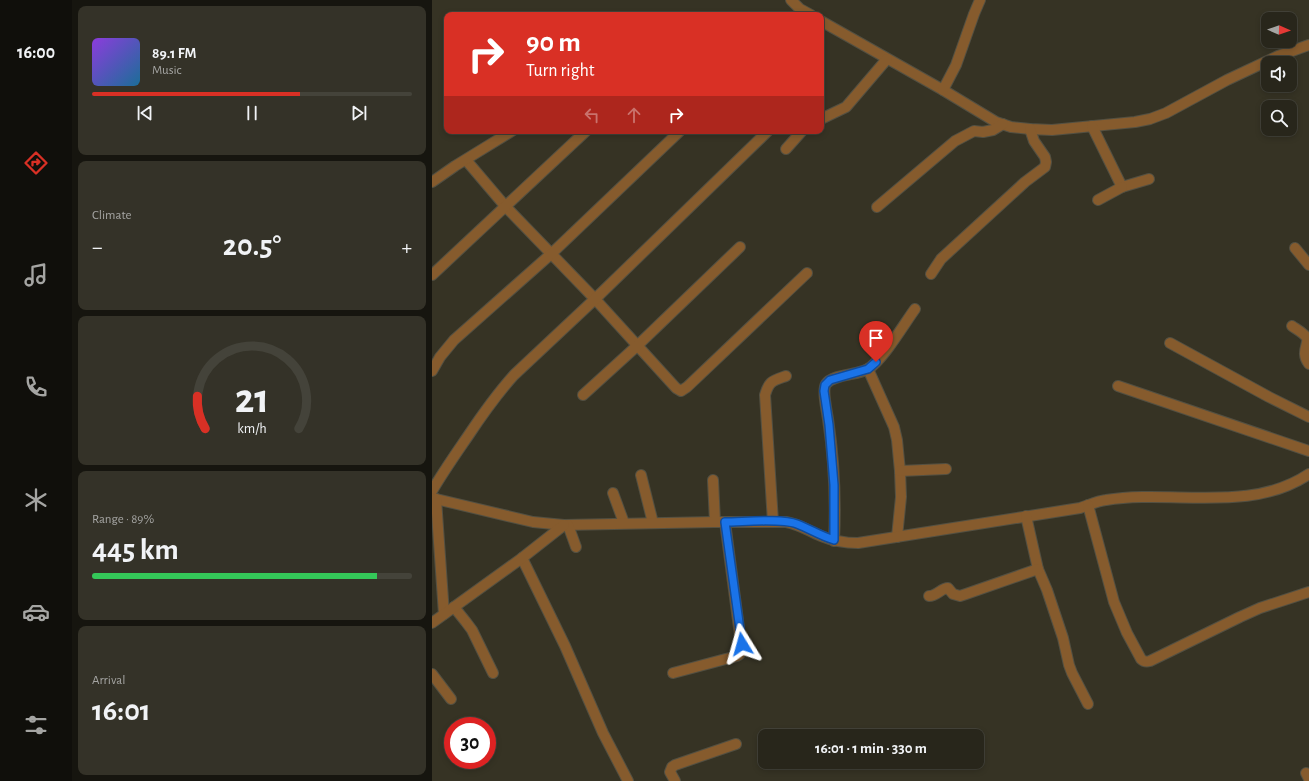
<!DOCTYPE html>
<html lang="en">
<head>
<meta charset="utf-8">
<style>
  :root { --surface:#28261b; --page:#343228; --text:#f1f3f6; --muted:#a5a5a3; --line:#44433a; --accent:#d93025 }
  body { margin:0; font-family:"Alegreya Sans",sans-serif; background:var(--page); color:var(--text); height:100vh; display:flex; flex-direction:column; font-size:15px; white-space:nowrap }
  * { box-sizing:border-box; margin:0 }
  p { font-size:13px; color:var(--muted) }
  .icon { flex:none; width:22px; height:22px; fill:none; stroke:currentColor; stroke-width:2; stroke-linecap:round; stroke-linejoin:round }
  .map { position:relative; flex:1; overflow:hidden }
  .side { display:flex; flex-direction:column; gap:6px; padding:6px; background:#16150f; width:360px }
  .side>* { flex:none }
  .hud { position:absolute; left:12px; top:12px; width:380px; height:122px; border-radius:8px; box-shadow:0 2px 6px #0003,0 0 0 1px var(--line); background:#d93025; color:#fff; overflow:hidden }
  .needle { width:26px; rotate:92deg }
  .controls { position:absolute; left:829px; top:12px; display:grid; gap:8px }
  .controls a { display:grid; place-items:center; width:36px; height:36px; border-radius:8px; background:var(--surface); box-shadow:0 2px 6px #0003,0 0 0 1px var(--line); font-size:20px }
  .speed { position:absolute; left:12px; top:717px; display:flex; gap:8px; font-size:20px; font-weight:700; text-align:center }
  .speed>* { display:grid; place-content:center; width:52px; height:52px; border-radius:50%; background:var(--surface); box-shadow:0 2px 6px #0003,0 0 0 1px var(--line); line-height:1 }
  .speed .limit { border:6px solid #d22; background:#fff; color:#111 }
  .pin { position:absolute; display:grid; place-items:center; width:34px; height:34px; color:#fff; margin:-41px -17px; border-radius:50% 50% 50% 0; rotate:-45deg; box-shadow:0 0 4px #0007 }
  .pin .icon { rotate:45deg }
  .me { position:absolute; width:44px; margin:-22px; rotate:352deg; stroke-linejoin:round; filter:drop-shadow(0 0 3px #0008) }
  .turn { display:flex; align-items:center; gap:14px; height:84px; padding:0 16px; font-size:18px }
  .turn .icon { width:52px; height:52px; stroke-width:2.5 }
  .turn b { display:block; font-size:28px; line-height:34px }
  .lanes { display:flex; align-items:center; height:38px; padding:0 16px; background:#0003; justify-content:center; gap:20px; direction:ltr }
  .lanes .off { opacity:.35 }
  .big { font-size:30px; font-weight:600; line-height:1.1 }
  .side .card { flex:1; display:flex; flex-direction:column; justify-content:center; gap:6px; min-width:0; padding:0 14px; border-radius:8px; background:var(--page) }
  .side .dial { align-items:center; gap:0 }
  .dial svg { height:104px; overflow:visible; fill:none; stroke:var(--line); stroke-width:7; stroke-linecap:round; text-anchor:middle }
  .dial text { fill:var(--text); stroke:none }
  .song { display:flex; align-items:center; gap:12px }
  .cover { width:48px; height:48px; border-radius:6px; background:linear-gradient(135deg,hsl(270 70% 55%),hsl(200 70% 35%)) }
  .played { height:4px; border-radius:2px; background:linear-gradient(90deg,var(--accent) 65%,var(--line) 65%) }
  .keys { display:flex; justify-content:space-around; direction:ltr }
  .heat { display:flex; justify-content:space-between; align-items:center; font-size:22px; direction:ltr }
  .charge { height:6px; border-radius:3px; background:linear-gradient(90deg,#34c759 89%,var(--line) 0) }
  .trip { position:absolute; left:326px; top:729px; width:226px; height:40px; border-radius:8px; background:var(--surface); box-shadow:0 2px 6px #0003,0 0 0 1px var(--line); font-weight:600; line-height:40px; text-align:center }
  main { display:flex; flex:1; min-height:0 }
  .dock { display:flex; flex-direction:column; width:72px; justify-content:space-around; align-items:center; background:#100f0b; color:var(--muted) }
  .dock .icon { width:28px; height:28px }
  .dock .selected { color:var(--accent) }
  .dock b { font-size:18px; color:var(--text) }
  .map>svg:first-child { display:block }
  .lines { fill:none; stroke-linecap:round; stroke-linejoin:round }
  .minor-casing { stroke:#535042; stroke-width:12 }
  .minor { stroke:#865b2d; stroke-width:10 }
  .route-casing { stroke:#114b97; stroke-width:10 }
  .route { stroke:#1a73e8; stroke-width:7 }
</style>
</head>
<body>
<main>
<nav class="dock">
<b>16:00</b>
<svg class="icon selected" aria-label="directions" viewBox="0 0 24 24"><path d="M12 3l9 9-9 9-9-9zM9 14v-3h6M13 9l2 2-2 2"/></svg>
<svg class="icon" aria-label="music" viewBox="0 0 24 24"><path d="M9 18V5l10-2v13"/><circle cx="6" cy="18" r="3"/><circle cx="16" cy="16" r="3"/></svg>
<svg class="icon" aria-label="phone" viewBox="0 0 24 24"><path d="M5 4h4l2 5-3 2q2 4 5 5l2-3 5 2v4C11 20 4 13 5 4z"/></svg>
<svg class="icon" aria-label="climate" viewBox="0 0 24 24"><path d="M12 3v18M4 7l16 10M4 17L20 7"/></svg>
<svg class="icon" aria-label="car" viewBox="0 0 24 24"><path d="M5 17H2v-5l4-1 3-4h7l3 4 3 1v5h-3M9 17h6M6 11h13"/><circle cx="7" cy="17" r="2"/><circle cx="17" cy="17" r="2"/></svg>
<svg class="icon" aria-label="filters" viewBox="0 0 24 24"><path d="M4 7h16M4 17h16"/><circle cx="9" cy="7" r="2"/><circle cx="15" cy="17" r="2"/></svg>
</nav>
<section class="side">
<div class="card">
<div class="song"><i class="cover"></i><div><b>89.1 FM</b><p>Music</p></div></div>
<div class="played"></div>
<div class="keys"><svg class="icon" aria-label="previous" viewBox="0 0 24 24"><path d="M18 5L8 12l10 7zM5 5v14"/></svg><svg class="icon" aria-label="pause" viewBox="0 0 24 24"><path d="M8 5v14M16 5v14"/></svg><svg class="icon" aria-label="next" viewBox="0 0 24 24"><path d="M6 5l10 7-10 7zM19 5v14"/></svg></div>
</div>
<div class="card"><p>Climate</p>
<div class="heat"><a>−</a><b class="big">20.5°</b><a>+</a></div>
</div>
<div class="card dial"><svg viewBox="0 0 100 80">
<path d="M14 69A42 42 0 1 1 86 69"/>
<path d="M14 69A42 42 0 0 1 8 44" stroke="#d93025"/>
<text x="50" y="56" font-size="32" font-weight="700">21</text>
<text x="50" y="72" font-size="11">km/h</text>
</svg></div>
<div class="card"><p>Range · 89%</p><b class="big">445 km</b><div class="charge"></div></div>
<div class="card"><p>Arrival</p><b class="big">16:01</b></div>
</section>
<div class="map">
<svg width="877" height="781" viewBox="0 0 877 781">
  <rect width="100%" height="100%" fill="#363324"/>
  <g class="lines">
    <g class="minor-casing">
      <g id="minor">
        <polyline points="359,0 368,9 379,15"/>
        <polyline points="389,21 511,90 564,122 579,127 598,129 620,130 703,122 718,119 734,113 795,80 846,56 877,45"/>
        <polyline points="511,90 524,65 542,14 548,0"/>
        <polyline points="389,119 414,107 455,59"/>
        <polyline points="660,126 690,187 717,179"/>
        <polyline points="354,149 370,131"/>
        <polyline points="34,160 74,207 163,299 244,388 249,391 255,387 375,273"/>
        <polyline points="0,182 23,166 80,131"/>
        <polyline points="666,200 690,187"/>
        <polyline points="445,207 523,141 542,131 551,132 561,130 571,124"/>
        <polyline points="863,248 877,265"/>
        <polyline points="499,274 509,259 593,182 613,167 614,162 613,157 602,141 598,129"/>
        <polyline points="0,275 154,131"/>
        <path d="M860 326C864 329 872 333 875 338 877 345 868 352 877 364"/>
        <polyline points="738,343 837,397 877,417"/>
        <polyline points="436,369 462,427 465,440 468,471 469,497 465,537"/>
        <polyline points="0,371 8,357 22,340 119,254 248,131"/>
        <polyline points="686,386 877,451"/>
        <polyline points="151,395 206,345 308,247"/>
        <polyline points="468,471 514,469"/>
        <polyline points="209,475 221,523"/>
        <polyline points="281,480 283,522"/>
        <path d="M0 491C11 472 23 455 36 436 50 415 65 394 82 375L163 299 336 131"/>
        <polyline points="181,493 192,523"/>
        <path d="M0 498 101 522 132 525 283 522H354C367 524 377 531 389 536 401 541 413 543 426 543L648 508C657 505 665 501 674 500 740 489 818 514 877 474"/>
        <polyline points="4,499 12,614"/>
        <path d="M656 505 682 602 695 633 709 659C712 662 714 662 718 661L808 617 828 608 877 592"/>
        <polyline points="594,516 606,569 615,590 631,638 637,665 640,673 656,704"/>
        <path d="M341 522 333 395C337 381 340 381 354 376"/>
        <polyline points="136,525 144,547"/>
        <path d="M402 541C404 500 402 459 396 419 395 412 390 390 394 384 401 374 426 375 436 369 451 360 472 324 483 309"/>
        <polyline points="90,558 133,646 171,733 196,781"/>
        <path d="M497 596C505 596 509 588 516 588L521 594 528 596 534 594 606 569"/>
        <polyline points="22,607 34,622 40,630 61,673"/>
        <polyline points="0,623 90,558 132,525"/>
        <path d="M241 673 305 656C310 654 310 649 309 643L293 522"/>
        <polyline points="0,674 19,699"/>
        <polyline points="874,773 877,779"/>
        <polyline points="243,781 238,772 240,767 243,765 304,744"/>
      </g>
    </g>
    <use href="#minor" class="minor"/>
  </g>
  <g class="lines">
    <g class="route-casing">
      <path id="route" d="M310 644 293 522C311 522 349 518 365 524 378 529 389 536 402 540V485L397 425 392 391 393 385 398 380 436 369 444 362"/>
    </g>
    <use href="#route" class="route"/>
  </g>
</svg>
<div class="controls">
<a><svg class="needle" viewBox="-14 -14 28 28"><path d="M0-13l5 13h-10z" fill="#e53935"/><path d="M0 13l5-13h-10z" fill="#a5a5a3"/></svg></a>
<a><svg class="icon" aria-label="sound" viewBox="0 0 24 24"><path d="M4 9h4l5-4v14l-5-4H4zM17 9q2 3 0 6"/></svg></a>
<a><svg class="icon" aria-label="search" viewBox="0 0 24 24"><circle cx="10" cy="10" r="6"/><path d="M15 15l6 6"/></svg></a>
</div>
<div class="speed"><div class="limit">30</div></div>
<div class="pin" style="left:444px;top:362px;background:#d93025"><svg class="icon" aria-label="arrive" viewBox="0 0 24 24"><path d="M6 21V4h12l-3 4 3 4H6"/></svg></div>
<svg class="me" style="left:310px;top:644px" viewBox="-20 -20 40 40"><path d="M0-17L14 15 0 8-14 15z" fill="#1a73e8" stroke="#fff" stroke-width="4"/></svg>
<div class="trip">16:01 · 1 min · 330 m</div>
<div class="hud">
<div class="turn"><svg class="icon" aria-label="right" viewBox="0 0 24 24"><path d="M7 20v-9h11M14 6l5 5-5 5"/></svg><div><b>90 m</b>Turn right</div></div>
<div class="lanes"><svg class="icon off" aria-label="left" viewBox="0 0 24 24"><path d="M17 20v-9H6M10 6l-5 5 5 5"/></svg><svg class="icon off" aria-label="ahead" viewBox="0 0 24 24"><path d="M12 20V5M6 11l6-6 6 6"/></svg><svg class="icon" aria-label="right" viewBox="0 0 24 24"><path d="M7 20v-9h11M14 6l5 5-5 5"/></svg></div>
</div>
</div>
</main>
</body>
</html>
